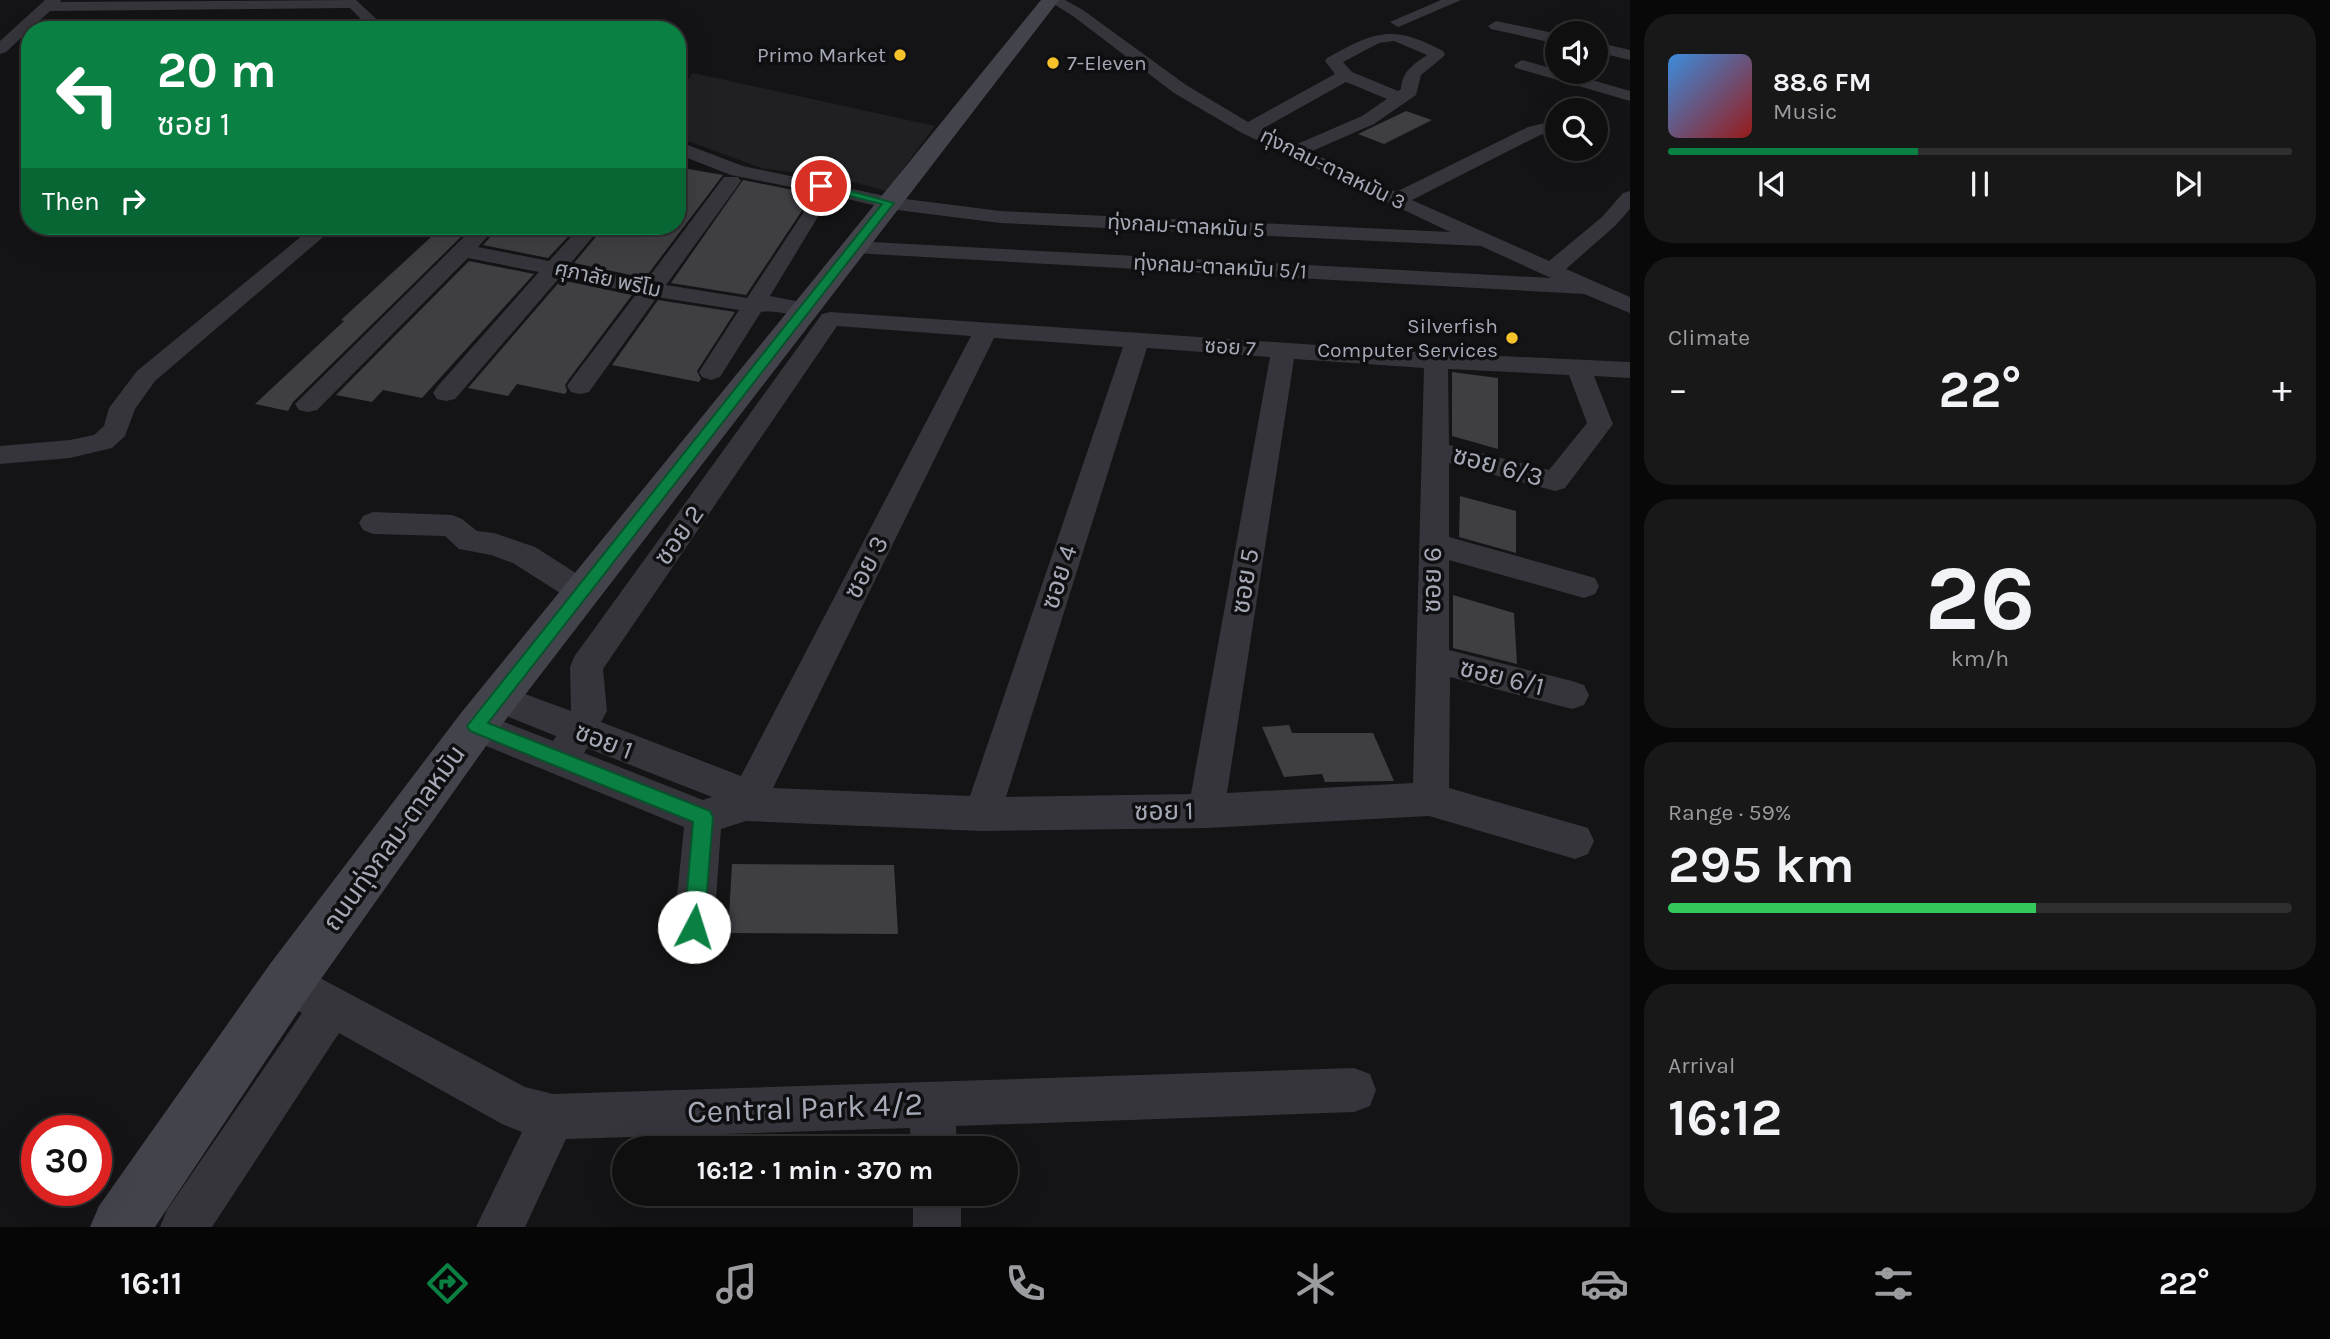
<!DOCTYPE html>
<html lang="en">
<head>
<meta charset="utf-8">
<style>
  :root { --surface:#0f0f10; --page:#181819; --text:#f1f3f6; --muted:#9b9c9f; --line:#2f2f30; --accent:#0b8043 }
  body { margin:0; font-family:Karla,"Noto Sans Thai",sans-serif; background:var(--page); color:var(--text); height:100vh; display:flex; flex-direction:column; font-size:26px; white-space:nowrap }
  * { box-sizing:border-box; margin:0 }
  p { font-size:23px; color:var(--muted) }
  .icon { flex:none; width:38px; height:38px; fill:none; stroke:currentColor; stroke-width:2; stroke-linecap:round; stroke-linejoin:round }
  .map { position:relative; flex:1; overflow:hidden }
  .panel { display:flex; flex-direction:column; gap:14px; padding:14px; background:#080809; width:700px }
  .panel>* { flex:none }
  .guide { position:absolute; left:21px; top:21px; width:665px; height:214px; border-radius:28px; box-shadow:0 7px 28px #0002,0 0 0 2px var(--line); background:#0b8043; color:#fff; overflow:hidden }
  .fabs { position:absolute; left:1545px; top:21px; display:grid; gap:14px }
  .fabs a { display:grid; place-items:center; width:63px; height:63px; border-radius:50%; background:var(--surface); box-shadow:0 7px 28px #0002,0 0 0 2px var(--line); font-size:35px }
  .speed { position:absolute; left:21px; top:1115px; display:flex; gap:14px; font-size:35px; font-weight:700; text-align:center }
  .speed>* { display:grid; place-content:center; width:91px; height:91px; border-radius:50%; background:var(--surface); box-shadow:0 7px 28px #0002,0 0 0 2px var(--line); line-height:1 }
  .speed .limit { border:10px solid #d22; background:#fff; color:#111 }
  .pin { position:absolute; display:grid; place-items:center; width:60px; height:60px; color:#fff; margin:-30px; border:4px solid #fff; border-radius:50%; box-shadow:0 2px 7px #0007 }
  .me { position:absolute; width:77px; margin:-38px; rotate:5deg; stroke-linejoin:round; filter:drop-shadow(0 0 5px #0008) }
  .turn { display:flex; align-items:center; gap:24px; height:147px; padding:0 21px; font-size:32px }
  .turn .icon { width:91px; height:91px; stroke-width:2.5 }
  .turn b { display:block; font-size:49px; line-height:60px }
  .then { display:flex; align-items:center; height:66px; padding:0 21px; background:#0003; gap:14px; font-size:26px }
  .big { font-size:52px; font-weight:700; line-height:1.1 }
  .panel .card { flex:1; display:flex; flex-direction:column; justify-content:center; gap:10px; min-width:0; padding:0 24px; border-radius:28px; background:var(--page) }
  .panel .dial { align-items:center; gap:0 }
  .dial b { font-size:91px; line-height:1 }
  .song { display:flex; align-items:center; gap:21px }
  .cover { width:84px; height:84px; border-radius:10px; background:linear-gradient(135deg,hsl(210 70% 55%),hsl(0 70% 35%)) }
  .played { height:7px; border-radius:4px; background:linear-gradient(90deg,var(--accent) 40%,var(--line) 40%) }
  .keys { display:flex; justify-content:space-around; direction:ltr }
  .heat { display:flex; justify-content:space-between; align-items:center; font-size:38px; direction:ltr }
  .charge { height:10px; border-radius:5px; background:linear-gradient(90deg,#34c759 59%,var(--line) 0) }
  .trip { position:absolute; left:612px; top:1136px; width:406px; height:70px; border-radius:35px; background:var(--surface); box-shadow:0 7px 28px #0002,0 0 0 2px var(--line); font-weight:700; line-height:70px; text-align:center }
  .menu { display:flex; height:112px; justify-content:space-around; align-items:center; background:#060606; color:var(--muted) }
  .menu .icon { width:49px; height:49px }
  .menu .selected { color:var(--accent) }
  .menu b { font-size:32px; color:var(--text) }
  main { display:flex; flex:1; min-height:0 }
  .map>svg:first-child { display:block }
  .built { fill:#202023 }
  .building { fill:#3e3e43 }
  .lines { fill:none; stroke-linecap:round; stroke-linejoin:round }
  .street { fill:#35353b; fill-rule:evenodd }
  .secondary { fill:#43444b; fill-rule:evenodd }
  .route { fill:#0b8043; stroke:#07532c; stroke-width:2 }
  .poi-dot { fill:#f6c22c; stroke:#0f0f11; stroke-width:2.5 }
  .labels { text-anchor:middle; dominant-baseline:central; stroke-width:7; stroke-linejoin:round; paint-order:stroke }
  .far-poi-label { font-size:21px; fill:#a5a9b6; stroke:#0f0f11; text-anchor:end }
  .far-street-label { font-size:21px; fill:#a5a9b6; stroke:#0f0f11 }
  .street-label { font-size:26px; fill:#a5a9b6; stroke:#0f0f11 }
  .near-street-label { font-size:32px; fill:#a5a9b6; stroke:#0f0f11 }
</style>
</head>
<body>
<main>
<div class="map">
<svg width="1630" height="1227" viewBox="0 0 1630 1227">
  <rect width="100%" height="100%" fill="#141416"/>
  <polygon class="built" points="693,73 935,126 886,191 842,179 761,168 677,137 677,93"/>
  <g class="building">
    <polygon points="1406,111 1432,120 1384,144 1358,134"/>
    <polygon points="677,167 723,175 645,278 574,263 605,226 677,226"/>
    <polygon points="743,180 813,194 746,295 671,283"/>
    <polygon points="443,226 472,226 293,402 288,411 255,404 344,321 341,320"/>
    <polygon points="500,226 578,226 548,258 483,245"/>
    <polygon points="469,261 534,274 422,398 383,390 372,402 336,395"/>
    <polygon points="561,280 632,295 569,379 565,385 567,391 565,394 517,384 508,396 468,388"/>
    <polygon points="658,300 735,312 697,371 701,379 699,382 612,365"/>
    <polygon points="1452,372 1498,378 1498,449 1452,436"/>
    <polygon points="1460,496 1516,511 1516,553 1459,537"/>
    <polygon points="1453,595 1514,613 1517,664 1453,648"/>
    <polygon points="1289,725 1292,733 1373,733 1394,781 1325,782 1322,774 1284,777 1262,727"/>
    <polygon points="732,864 894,865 898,934 728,933"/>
  </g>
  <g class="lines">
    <g class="street">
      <polygon points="45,0 61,0 60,2 356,0 388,30 372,30 350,8 50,11 6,52 0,54 0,41"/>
      <path d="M1047 0H1065L1083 10 1186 85 1248 122 1335 74 1325 61 1327 58C1375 31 1393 24 1443 51L1445 54 1443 57 1421 75 1416 95 1374 124 1310 152 1396 192 1528 127 1558 120V131L1540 135 1412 200 1549 261 1602 217 1623 193 1630 191V209L1616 225 1566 269 1630 297V313L1584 294 853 253 845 252 842 247 845 242 853 241 1551 278 1481 246 1000 223 889 209 831 195 770 296 811 304 815 309 811 314C794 318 778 309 761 312L720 377 711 380 702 377 699 372 739 310 657 297 589 392 580 394 571 392 567 386 571 380 637 293 560 277 455 399 446 401 437 399 433 393 437 387 539 272 468 258 317 410 308 412 299 410 295 404 475 226H497L478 247 549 261 581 226H602L569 265 646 281 724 177H738L741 181 666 285 747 298 817 192 731 175 677 154V141L743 166 890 197 1000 211 1450 232 1242 133 1174 93 1073 16ZM1394 41 1427 55C1414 64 1402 71 1401 89L1398 91 1352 72 1343 62 1379 43ZM1346 82 1387 99 1362 116 1295 145 1262 129Z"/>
      <polygon points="1441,0 1461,0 1403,25 1398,27 1390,22"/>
      <polygon points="1496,21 1558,34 1558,44 1491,29 1488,26"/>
      <polygon points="1596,42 1630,50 1630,60 1596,52"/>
      <polygon points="1522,60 1630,91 1630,101 1516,68 1514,65"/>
      <polygon points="314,226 336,226 155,381 135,409 125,436 112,448 70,458 0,464 0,446 70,440 94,435 104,426 109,408 137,371"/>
      <path d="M830 312 1436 353 1630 362V378L1594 376 1613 424 1565 488 1555 491 1449 463V537L1595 578 1599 586 1595 594 1584 598 1449 560V650L1572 681 1584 685 1589 695 1584 705 1572 709 1450 677 1449 788 1588 828 1594 841 1588 854 1575 859 1429 816 1206 828 982 831 746 821 721 829 714 927 708 941 694 947 680 941 674 927 684 827 464 737 459 726 464 715 476 711 553 741 556 736 486 708 481 698 486 688 498 684 571 711 570 667 574 657 822 314ZM837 326 971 336 741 776 601 722 607 711 603 669ZM994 338 1123 347 970 796 773 788ZM1147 348 1270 357 1191 794 1006 797ZM1294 359 1424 368 1413 783 1227 793ZM1448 369 1569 375 1587 423 1549 470 1449 445ZM587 748 712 797 703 800 584 753Z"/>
      <polygon points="373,512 452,515 462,519 477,531 494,533 535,547 593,584 597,592 593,600 582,604 571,600 513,563 491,555 459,549 445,536 373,534 363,530 359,523 363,516"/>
      <polygon points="288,961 525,1087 553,1094 1354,1068 1370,1074 1376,1090 1370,1106 1354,1112 956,1126 957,1148 911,1148 910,1128 566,1139 525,1227 476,1227 522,1132 502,1124 339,1033 212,1227 160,1227 167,1210 302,1013 273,997 267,982 273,967"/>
      <rect x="913" y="1194" width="48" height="33"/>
    </g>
    <polygon class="secondary" points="1041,0 1059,0 491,739 306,1000 155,1227 90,1227 99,1206 270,964 461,713"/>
  </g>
  <polygon class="route" points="821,183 894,203 488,723 710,811 713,817 704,927 701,935 694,937 687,935 684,927 693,822 470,731 467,726 882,204 818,188 818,184"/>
  <g class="poi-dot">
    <circle cx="900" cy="55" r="7"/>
    <circle cx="1053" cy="63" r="7"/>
    <circle cx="1512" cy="338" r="7"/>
  </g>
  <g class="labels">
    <g class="far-poi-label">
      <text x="886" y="55">Primo Market</text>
      <text x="1067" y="63" text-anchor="start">7-Eleven</text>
      <text x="1498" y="326">Silverfish<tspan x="1498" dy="24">Computer Services</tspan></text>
    </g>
    <g class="far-street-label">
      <text transform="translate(1333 169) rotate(26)">ทุ่งกลม-ตาลหมัน 3</text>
      <text transform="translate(1186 226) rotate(3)">ทุ่งกลม-ตาลหมัน 5</text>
      <text transform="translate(1220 267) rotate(3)">ทุ่งกลม-ตาลหมัน 5/1</text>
      <text transform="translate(608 279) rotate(12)">ศุภาลัย พรีโม</text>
      <text transform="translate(1230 347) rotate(4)">ซอย 7</text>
    </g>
    <g class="street-label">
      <text transform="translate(1498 466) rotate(15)">ซอย 6/3</text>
      <text transform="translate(679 535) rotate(-55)">ซอย 2</text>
      <text transform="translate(866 567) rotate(-63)">ซอย 3</text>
      <text transform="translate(1059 577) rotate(-72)">ซอย 4</text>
      <text transform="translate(1432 580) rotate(-89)">ซอย 6</text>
      <text transform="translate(1245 581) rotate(-81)">ซอย 5</text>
      <text transform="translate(1502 677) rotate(14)">ซอย 6/1</text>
      <text transform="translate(604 741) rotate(21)">ซอย 1</text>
      <text transform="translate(1164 811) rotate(-1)">ซอย 1</text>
      <text transform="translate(394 838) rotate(-54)">ถนนทุ่งกลม-ตาลหมัน</text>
    </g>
    <g class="near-street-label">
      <text transform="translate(805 1108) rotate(-2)">Central Park 4/2</text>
    </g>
  </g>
</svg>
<div class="fabs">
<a><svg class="icon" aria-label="sound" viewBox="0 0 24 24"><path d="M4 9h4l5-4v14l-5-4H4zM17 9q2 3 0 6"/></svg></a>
<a><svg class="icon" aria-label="search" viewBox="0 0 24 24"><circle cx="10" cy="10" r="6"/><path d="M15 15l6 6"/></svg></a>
</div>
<div class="speed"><div class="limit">30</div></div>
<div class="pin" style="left:821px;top:186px;background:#d93025"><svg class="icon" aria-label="arrive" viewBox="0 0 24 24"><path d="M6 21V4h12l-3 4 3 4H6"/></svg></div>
<svg class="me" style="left:694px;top:927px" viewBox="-20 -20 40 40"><circle r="19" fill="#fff"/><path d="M0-13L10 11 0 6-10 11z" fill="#0b8043"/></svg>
<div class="trip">16:12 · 1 min · 370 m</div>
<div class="guide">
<div class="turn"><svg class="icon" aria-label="left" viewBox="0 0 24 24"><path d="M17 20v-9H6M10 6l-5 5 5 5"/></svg><div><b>20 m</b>ซอย 1</div></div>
<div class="then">Then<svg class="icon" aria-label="right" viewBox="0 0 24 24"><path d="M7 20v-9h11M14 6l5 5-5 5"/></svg></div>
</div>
</div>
<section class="panel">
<div class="card">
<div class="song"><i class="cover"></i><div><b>88.6 FM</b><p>Music</p></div></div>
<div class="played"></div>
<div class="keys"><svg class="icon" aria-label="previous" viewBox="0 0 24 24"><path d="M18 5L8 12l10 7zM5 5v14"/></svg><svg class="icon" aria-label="pause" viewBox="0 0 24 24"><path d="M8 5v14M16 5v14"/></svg><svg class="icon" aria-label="next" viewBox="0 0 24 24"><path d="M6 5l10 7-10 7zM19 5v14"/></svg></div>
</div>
<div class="card"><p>Climate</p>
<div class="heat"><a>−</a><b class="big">22°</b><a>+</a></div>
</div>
<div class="card dial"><b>26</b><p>km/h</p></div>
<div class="card"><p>Range · 59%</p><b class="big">295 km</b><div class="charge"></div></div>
<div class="card"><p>Arrival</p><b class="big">16:12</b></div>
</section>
</main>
<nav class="menu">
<b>16:11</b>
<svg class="icon selected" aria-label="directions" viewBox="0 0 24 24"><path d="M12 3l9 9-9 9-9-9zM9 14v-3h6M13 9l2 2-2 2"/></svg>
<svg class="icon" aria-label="music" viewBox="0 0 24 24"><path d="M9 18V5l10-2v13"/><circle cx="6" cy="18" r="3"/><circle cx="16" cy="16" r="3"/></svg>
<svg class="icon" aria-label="phone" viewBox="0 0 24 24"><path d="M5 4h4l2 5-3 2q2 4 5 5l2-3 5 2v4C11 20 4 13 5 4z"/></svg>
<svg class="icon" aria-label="climate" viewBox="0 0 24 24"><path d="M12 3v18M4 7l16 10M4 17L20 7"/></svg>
<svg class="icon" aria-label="car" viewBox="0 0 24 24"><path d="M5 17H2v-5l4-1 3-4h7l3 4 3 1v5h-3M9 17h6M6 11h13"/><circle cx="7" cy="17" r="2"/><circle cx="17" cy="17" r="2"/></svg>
<svg class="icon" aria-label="filters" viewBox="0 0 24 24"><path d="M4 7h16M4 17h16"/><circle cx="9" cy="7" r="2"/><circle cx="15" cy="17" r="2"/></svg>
<b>22°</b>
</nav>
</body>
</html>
